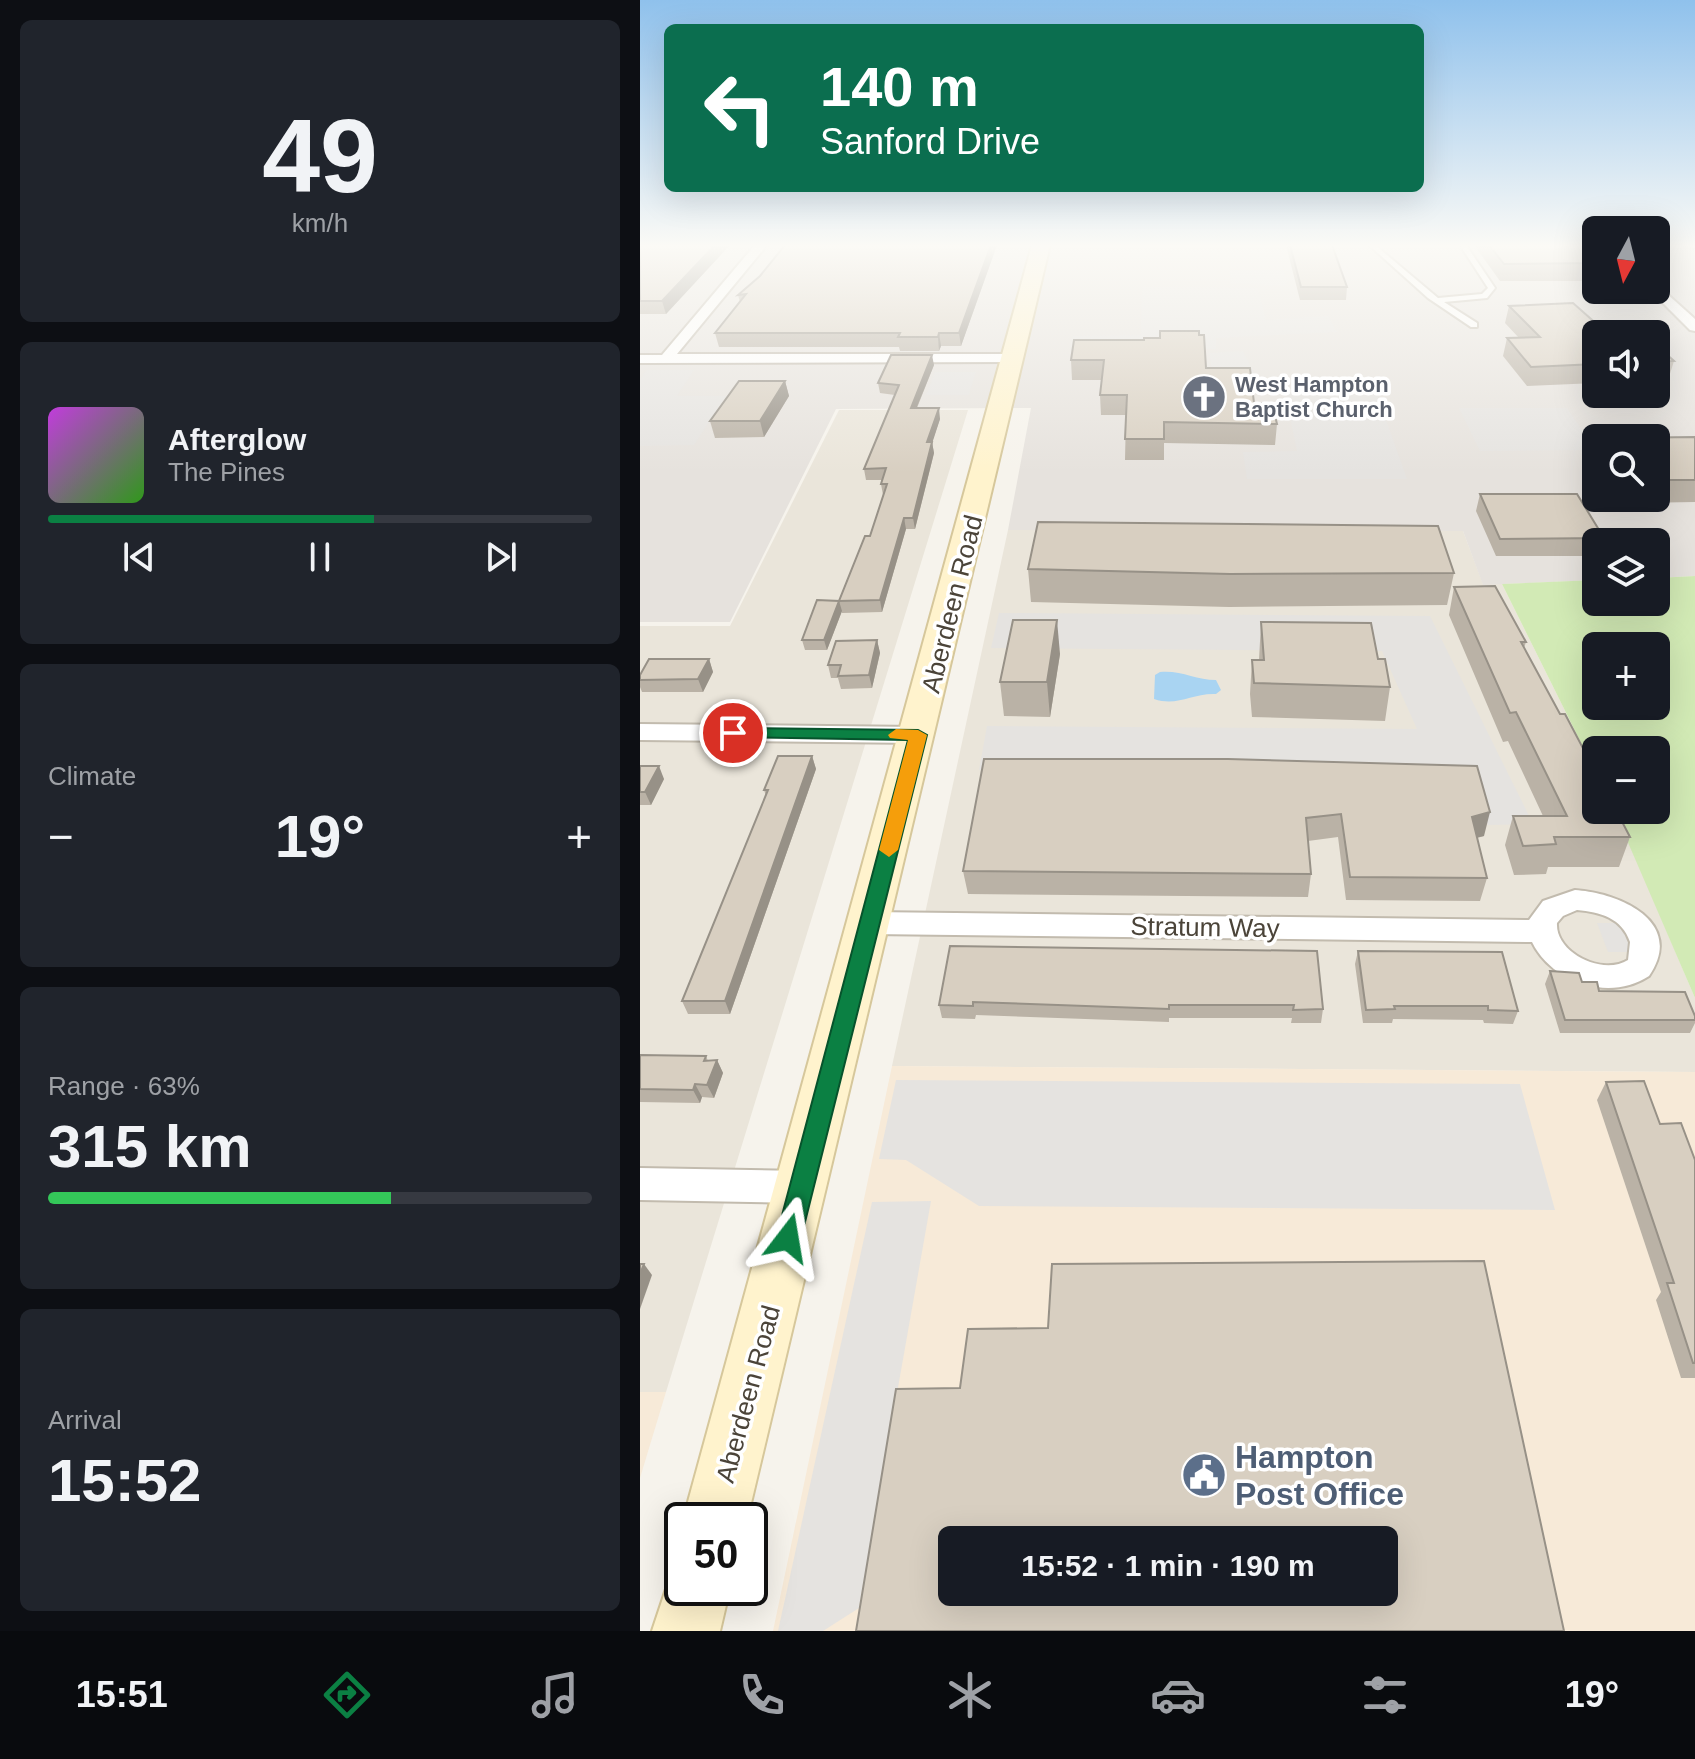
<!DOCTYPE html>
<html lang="en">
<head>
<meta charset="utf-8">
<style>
  :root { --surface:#171b24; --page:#20242c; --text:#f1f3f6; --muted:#9ea1a6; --line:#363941; --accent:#0b8043 }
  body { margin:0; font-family:Arial,sans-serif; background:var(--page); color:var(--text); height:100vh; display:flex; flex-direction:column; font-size:30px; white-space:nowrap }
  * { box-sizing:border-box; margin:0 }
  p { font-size:26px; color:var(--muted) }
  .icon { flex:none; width:44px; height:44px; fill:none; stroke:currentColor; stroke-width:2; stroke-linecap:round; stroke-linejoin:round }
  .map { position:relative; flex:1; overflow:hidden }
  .side { display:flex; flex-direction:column; gap:20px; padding:20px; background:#0d0f14; width:640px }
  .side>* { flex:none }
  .banner { position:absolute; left:24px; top:24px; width:760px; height:168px; border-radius:12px; box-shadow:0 8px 32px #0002; background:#0b6e4f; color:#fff; overflow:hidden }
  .needle { width:52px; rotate:187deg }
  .tools { position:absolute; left:942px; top:216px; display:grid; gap:16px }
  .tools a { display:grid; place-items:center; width:88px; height:88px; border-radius:12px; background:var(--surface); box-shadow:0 8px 32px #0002; font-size:40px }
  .speed { position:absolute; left:24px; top:1502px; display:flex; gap:16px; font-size:40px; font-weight:700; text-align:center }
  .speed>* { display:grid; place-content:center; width:104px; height:104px; border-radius:50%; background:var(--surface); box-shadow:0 8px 32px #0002; line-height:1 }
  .speed .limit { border:4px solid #111; border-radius:12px; background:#fff; color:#111 }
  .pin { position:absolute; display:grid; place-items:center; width:68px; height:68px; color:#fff; margin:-34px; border:4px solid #fff; border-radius:50%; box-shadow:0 2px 8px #0007 }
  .me { position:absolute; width:88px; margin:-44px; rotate:14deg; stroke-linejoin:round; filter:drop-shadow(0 0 6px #0008) }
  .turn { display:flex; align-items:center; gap:28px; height:168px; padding:0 24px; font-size:36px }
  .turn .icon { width:104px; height:104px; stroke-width:2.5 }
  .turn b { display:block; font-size:56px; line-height:68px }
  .big { font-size:60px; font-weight:700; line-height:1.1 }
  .side .widget { flex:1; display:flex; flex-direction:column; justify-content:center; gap:12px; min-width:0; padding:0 28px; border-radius:12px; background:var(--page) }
  .side .dial { align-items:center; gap:0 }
  .dial b { font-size:104px; line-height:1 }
  .song { display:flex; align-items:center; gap:24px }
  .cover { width:96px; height:96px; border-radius:12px; background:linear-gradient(135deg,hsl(290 70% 55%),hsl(110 70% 35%)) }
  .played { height:8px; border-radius:4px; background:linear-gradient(90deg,var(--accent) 60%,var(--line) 60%) }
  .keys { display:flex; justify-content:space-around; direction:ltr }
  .heat { display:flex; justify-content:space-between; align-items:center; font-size:44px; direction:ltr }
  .charge { height:12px; border-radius:6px; background:linear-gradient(90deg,#34c759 63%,var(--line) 0) }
  .trip { position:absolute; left:298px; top:1526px; width:460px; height:80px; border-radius:12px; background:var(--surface); box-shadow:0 8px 32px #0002; font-weight:700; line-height:80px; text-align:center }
  .dock { display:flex; height:128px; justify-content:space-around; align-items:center; background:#090b0e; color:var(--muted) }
  .dock .icon { width:56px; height:56px }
  .dock .current { color:var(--accent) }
  .dock b { font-size:36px; color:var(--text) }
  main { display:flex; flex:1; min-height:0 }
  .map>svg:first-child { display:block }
  .residential { fill:#eae5da }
  .commercial { fill:#f7ead8; fill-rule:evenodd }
  .industrial { fill:#e6e2dd; fill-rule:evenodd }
  .green { fill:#d2eab5; fill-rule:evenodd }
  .parking { fill:#e5e3e0 }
  .water { fill:#a9d4f2 }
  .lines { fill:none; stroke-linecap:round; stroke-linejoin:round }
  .lane-casing { stroke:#c2bbae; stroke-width:4 }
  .street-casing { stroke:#c2bbae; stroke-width:4 }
  .secondary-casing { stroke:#d6c79b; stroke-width:4 }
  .lane { fill:#fff; fill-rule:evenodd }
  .street { fill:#fff; fill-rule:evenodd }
  .secondary { fill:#fff3cd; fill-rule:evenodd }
  .wall { fill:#bab2a6 }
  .shaded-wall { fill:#979187 }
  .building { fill:#d8cfc1; stroke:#979187; stroke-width:2; fill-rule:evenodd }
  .route { fill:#0b8043; stroke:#07532c; stroke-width:2 }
  .slow { fill:#f59e0b }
  .labels { text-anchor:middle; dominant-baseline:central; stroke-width:7; stroke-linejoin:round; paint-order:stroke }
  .far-worship-label { font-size:22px; font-weight:bold; fill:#5b616d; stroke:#fff; text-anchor:start }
  .street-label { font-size:26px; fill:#4b4439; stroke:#fff }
  .near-service-label { font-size:32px; font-weight:bold; fill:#4e5e75; stroke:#fff; text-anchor:start }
</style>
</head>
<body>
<main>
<section class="side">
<div class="widget dial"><b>49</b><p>km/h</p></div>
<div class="widget">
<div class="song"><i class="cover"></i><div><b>Afterglow</b><p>The Pines</p></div></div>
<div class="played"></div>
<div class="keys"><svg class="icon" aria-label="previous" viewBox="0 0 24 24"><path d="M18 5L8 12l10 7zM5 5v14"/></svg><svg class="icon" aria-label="pause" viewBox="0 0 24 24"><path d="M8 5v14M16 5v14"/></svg><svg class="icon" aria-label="next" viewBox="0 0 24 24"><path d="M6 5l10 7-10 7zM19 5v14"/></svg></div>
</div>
<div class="widget"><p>Climate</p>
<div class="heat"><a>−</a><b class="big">19°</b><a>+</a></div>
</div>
<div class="widget"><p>Range · 63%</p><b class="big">315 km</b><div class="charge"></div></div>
<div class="widget"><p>Arrival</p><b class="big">15:52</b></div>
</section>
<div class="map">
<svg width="1055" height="1631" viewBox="0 0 1055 1631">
  <rect width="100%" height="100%" fill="#f6f3ec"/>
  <g class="residential">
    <polygon points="199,410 328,410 26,1392 0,1392 0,626 90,626"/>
    <polygon points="368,530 823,531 843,584 862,584 956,773 956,810 983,828 1055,998 1055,1072 252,1066"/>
  </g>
  <g class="commercial">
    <path d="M252 1066 1055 1072V1631H133ZM312 1540H744V1592H312Z"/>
    <polygon points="0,1392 26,1392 0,1478"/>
  </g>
  <path class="industrial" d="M0 245H956V290H1016V245H1055V576L1016 578V542H956V580L843 585 823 531 368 530 391 408 196 409 90 622H0ZM956 334H1016V394H956ZM956 438H1016V498H956Z"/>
  <path class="green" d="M1055 576V998L974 810H1016V750H956V773L862 584 956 580V602H1016V578ZM956 646H1016V706H956Z"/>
  <g class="parking">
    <polygon points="589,271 644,271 648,286 591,283"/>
    <polygon points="502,287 618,288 626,320 688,316 697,332 576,338 576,349 430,347 433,336 501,335"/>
    <polygon points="603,351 618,380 574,384 569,353"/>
    <polygon points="7,370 54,370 37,396 86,396 54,445 0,446 0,379"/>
    <polygon points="295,372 336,372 329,395 286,395"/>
    <polygon points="645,392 736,392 767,479 607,479 603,452 657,451"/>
    <polygon points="819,408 927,408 948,439 956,439 956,450 840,451"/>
    <polygon points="359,613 790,616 893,824 848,825 827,777 339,770 347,726 777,729 742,651 351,648"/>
    <polygon points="957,923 980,923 992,952 968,952"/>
    <polygon points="256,1080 880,1084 915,1210 339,1206 266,1160 239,1159"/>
    <polygon points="291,1201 219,1608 183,1631 138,1631 232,1202"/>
  </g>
  <path class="water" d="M520 672C541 670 556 680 576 680L581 690 576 694C551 693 538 707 514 699L515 675Z"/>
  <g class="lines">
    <g class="lane-casing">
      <polygon id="lane" points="729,245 735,245 798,298 842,294 848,288 820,245 826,245 855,288 847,298 804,302 837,323 837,327 831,327 788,298"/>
    </g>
    <g class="street-casing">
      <g id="street">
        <polygon points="115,245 127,245 37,354 374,354 381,358 374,362 0,363 0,355 22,355"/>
        <polygon points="1016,284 1055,319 1055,331 1050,330 1011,291 1016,290"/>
        <polygon points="0,724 278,727 286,730 290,735 286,740 278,743 0,740"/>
        <path d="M935 890C980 893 1046 922 1009 976 970 1002 912 983 892 942L230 934 220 931 216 923 220 915 230 912 889 920 903 901ZM937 910C960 912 982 918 990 942L988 960C963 976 915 953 917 923L923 916Z"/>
        <polygon points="0,1168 161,1171 173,1176 179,1187 173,1198 161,1203 0,1200"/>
      </g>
    </g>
    <g class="secondary-casing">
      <g id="secondary">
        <polygon points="392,245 410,245 107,1520 43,1520"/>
        <polygon points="42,1561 42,1588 90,1588 80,1631 12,1631 34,1565"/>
      </g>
    </g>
    <use href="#lane" class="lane"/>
    <use href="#street" class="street"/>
    <use href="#secondary" class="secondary"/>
  </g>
  <g class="wall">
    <polygon points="0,245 90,245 26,314 0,314"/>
    <polygon points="357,245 321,346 301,346 299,351 260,351 259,347 79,347 75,333 100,302 98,295"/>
    <polygon points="646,245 692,245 707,287 706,300 660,300"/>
    <polygon points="834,245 956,245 956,281 860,281"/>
    <polygon points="869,306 956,334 956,383 887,386 863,356 867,338 879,338 865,323"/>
    <polygon points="434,340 566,368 614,403 637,424 635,445 524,443 524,460 485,460 486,415 461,415 460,395 462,380 432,380 431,360"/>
    <polygon points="1016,345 1034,361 1028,380 1016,381"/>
    <polygon points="294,365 277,408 300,419 292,442 294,453 275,529 266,529 242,612 202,613 202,611 187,650 165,650 162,640 199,601 230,536 243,495 241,484 242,480 226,480 224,469 255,395 240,393 238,383"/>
    <polygon points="145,381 149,396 124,437 75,438 70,421"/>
    <polygon points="1055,437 1055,502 997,503 995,498 986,499 1016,498 1016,438"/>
    <polygon points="840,494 964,538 962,542 956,542 956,556 856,556 836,511"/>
    <polygon points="388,569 814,573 807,605 589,607 391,602"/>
    <polygon points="814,587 886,642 884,648 920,714 990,837 979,867 908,867 906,874 874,875 865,845 873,816 903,816 868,741 863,742 809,615"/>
    <polygon points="621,622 750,687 745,721 612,717 610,694 612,660 619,660"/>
    <polygon points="237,640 240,653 232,688 201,689 198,678 191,678 188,665"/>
    <polygon points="420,654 410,717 364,716 360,682"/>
    <polygon points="69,659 73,672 63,692 2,692 0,687 0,675"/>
    <polygon points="172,756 176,769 90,1014 48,1014 42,1001 126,796 124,790"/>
    <polygon points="344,759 844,836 837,838 847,878 840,901 706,900 698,837 668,841 671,874 668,897 328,894 323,871"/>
    <polygon points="0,766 24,779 11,805 0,805"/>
    <polygon points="310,946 683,1009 681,1023 651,1023 652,1018 529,1018 529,1022 336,1015 335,1019 302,1018 299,1005"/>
    <polygon points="718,951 878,1011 873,1024 844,1023 843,1020 753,1019 752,1023 723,1023 715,964"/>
    <polygon points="910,971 942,982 959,991 1055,1020 1055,1023 1050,1033 920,1033 905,984"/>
    <polygon points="0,1055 66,1056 68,1061 77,1060 83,1073 74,1098 62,1097 60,1103 0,1102"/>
    <polygon points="966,1082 1020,1124 1055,1160 1055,1378 1041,1378 1016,1300 1021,1292 957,1100"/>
  </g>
  <g class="shaded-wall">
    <polygon points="75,245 90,245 26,314 22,301"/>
    <polygon points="351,245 357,245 321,346 319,333"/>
    <polygon points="299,333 301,346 299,351 298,337"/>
    <polygon points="292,355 294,365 272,419 271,408"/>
    <polygon points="145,381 149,396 124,437 120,421"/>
    <polygon points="299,408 300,419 289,453 287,442"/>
    <polygon points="292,442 294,453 275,529 273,518"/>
    <polygon points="264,518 266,529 242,612 240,600"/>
    <polygon points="199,601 202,611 187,650 184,640"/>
    <polygon points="417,620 420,654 410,717 407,682"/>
    <polygon points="237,640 240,653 232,688 229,675"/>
    <polygon points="69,659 73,672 63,692 58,679"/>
    <polygon points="172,756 176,769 90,1014 85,1001"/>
    <polygon points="19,766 24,779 11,805 5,792"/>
    <polygon points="850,812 844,836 826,840 832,817"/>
    <polygon points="77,1060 83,1073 74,1098 67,1085"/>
    <polygon points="55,1084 62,1097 60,1103 53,1090"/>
    <polygon points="4,1264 12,1275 0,1309 0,1274"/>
  </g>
  <g class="building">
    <polygon points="0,245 75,245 22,301 0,301"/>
    <polygon points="145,245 351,245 319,333 299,333 298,337 258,337 260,333 75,333 106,294 98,295 120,276"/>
    <polygon points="650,245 692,245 707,287 661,287"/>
    <polygon points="849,245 956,245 956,263 864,264"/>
    <polygon points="933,303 968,334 956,334 956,364 891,367 867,338 900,337 869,306"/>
    <polygon points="520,331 559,331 559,335 564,335 566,368 610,368 614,403 632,403 637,424 524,422 524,439 485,439 487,395 460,395 464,360 431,360 434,340 504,340 504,338 520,338"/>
    <polygon points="1016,345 1034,361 1016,362"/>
    <polygon points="251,355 292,355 271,408 299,408 287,442 292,442 273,518 264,518 240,600 199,601 225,536 230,536 247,484 241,484 246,468 224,469 259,385 238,383"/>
    <polygon points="99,381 145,381 120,421 70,421"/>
    <polygon points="1055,437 1055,480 1016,480 1016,438 974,438"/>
    <polygon points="840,494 937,494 964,538 860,539"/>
    <polygon points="398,522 798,526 814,573 590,574 388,569"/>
    <polygon points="855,586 886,642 881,642 920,714 925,714 956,773 956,810 976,810 990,837 914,837 916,844 883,846 873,816 927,816 876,712 870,713 814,587"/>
    <polygon points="177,600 199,601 184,640 162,640"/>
    <polygon points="373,620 417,620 407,682 360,682"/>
    <polygon points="621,622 731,623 738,659 745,659 750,687 614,683 612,660 624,660"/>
    <polygon points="237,640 229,675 198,676 201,665 188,665 196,641"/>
    <polygon points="9,659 69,659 58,679 0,680 0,675"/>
    <polygon points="138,756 172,756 85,1001 42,1001 128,790 124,790"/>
    <polygon points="344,759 588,759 837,766 850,812 832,817 847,878 710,877 701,814 666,818 671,874 323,871"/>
    <polygon points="0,766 19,766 5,792 0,792"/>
    <polygon points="310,946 677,951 683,1009 653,1010 654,1005 529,1005 529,1009 333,1002 333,1006 299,1005"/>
    <polygon points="718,951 862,952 878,1011 848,1010 848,1006 754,1006 755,1009 726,1010"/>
    <polygon points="910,971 939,973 942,982 957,982 959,991 1045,992 1055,1016 1055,1020 925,1020"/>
    <polygon points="0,1055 66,1056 64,1061 77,1060 67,1085 55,1084 53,1090 0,1089"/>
    <polygon points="1004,1081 1020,1124 1041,1123 1055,1160 1055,1363 1053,1363 1027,1283 1034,1283 966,1082"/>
    <path d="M844 1261 924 1631H216L256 1389 320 1388 328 1329 408 1328 412 1264ZM312 1540H744V1592H312Z"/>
    <polygon points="0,1264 4,1264 0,1274"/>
  </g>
  <linearGradient id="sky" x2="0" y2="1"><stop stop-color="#8fc1ec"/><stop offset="0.52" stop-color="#fbfaf6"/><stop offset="1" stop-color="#fbfaf6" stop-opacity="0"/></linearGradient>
  <rect width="1055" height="473" fill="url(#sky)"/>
  <polygon class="route" points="93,728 278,730 287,735 161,1238 157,1246 148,1250 139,1246 136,1238 268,740 87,737 84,733"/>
  <polygon class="slow" points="256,729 278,730 287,735 258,850 249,857 239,850 268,740 250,738 248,735"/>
  <defs>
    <g id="church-disc" transform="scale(2.3)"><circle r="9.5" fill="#6b7280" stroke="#fff"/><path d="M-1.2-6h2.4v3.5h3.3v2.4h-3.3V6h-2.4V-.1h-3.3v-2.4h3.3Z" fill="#fff"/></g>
    <g id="civic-disc" transform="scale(2.3)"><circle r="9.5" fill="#5c6f8a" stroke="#fff"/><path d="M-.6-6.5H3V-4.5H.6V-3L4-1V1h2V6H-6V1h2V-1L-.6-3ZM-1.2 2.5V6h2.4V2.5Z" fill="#fff"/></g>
  </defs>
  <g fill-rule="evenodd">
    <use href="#church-disc" x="564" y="397"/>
    <use href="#civic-disc" x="564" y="1475"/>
  </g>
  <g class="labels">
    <g class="far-worship-label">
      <text x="595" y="384">West Hampton<tspan x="595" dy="25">Baptist Church</tspan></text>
    </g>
    <g class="street-label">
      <text transform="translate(312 604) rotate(-76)">Aberdeen Road</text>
      <text transform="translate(565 927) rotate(1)">Stratum Way</text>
      <text transform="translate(108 1394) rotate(-75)">Aberdeen Road</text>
    </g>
    <g class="near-service-label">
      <text x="595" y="1457">Hampton<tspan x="595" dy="37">Post Office</tspan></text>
    </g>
  </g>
</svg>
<div class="tools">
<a><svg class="needle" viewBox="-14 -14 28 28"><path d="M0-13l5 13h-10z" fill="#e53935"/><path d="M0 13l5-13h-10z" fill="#9ea1a6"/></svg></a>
<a><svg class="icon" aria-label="sound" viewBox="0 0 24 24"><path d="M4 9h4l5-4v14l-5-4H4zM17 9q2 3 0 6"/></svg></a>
<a><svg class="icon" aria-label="search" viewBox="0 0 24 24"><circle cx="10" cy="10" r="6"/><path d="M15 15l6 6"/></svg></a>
<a><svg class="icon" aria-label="layers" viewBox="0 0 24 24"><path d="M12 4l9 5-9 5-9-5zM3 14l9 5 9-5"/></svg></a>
<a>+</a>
<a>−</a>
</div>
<div class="speed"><div class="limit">50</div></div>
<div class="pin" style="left:93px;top:733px;background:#d93025"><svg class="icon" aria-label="arrive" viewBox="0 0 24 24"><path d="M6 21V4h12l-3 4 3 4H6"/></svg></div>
<svg class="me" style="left:148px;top:1238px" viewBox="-20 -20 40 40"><path d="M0-17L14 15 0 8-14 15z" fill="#0b8043" stroke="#fff" stroke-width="4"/></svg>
<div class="trip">15:52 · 1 min · 190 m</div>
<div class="banner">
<div class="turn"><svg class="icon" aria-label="left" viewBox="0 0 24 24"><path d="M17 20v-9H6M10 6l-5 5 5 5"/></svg><div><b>140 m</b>Sanford Drive</div></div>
</div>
</div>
</main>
<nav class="dock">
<b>15:51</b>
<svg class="icon current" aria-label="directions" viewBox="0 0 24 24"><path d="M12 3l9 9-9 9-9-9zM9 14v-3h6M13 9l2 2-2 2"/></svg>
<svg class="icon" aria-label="music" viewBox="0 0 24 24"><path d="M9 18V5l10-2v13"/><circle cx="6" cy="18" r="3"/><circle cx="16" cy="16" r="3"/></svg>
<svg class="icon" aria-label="phone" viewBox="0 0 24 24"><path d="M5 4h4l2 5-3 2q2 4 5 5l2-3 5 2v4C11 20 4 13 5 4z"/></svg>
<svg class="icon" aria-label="climate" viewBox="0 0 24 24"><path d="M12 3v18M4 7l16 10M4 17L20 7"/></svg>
<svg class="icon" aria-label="car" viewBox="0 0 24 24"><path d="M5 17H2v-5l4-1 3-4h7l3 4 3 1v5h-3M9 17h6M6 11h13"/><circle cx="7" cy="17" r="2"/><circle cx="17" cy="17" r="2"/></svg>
<svg class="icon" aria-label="filters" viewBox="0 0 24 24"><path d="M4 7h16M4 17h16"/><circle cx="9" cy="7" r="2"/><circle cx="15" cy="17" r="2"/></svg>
<b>19°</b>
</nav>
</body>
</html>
